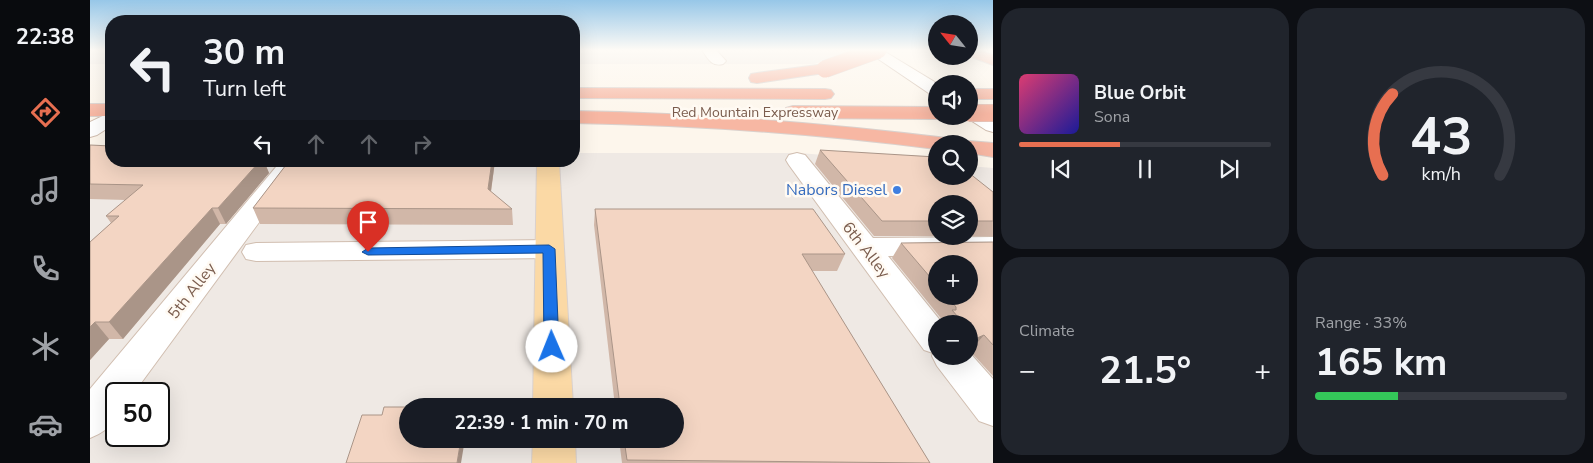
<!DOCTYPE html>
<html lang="en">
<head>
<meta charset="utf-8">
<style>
  :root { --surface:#171b24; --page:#20242c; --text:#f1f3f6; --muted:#9ea1a6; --line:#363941; --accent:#e76f51 }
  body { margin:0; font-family:"Nunito Sans",sans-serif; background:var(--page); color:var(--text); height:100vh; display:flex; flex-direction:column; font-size:19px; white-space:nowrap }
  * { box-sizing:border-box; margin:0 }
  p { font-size:16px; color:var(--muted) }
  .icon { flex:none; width:28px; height:28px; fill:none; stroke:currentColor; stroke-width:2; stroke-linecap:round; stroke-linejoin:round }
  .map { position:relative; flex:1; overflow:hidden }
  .details { display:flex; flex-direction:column; gap:8px; padding:8px; background:#0d0f14; width:600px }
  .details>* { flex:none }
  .banner { position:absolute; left:15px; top:15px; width:475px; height:152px; border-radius:20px; box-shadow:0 5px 20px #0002; background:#171b24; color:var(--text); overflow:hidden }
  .needle { width:32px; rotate:300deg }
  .tools { position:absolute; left:838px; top:15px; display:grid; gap:10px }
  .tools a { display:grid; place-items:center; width:50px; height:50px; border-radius:50%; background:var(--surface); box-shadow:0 5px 20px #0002; font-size:25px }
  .speed { position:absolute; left:15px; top:382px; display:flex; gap:10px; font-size:25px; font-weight:700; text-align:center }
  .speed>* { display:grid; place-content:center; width:65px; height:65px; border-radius:50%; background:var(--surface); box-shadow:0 5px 20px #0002; line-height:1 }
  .speed .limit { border:2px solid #111; border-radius:8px; background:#fff; color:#111 }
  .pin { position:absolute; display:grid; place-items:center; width:42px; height:42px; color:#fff; margin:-51px -21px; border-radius:50% 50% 50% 0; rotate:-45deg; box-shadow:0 0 5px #0007 }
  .pin .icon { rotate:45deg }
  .me { position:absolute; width:55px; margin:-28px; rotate:359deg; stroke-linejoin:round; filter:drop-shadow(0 0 4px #0008) }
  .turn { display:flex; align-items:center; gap:18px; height:105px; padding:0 15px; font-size:22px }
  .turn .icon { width:65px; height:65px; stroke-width:2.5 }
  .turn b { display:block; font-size:35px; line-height:42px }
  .lanes { display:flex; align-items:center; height:48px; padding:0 15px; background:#0003; justify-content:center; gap:25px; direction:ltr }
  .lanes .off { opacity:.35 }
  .big { font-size:38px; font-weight:700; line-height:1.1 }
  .details .widget { flex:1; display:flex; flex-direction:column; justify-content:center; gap:8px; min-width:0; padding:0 18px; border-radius:20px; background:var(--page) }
  .details .dial { align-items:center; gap:0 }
  .dial svg { height:130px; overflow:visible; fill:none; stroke:var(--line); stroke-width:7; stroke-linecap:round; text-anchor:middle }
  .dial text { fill:var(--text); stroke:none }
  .song { display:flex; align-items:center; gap:15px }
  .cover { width:60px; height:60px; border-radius:8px; background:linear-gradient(135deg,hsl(340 70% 55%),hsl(240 70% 35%)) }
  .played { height:5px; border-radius:2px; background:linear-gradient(90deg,var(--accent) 40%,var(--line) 40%) }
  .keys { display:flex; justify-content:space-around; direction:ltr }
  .heat { display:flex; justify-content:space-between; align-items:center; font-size:28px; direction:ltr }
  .charge { height:8px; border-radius:4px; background:linear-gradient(90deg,#34c759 33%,var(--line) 0) }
  .details .tiles { flex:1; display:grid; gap:8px; grid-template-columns:repeat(2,1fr) }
  .trip { position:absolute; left:309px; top:398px; width:285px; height:50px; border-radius:25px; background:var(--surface); box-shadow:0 5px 20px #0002; font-weight:700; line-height:50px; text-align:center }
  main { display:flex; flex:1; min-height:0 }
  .tab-bar { display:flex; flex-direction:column; width:90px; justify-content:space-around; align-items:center; background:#090b0e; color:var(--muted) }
  .tab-bar .icon { width:35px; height:35px }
  .tab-bar .active { color:var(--accent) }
  .tab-bar b { font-size:22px; color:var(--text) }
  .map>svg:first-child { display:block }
  .industrial { fill:#efe9e4; fill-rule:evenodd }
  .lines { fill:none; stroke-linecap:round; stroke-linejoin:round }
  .minor-casing { stroke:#d1beb0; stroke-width:2 }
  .major-casing { stroke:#dad1cd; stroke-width:2 }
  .highway-casing { stroke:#dad1cd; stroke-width:2 }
  .minor { fill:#fff; fill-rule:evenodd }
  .major { fill:#fbd9a5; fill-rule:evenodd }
  .highway { fill:#f7b7a3; fill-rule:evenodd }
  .highway-bridge-casing { stroke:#dad1cd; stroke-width:18; stroke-linecap:butt }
  .highway-bridge { stroke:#f7b7a3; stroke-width:17 }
  .wall { fill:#d1b7a8; fill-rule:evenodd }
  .shaded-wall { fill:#aa9588 }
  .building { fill:#f3d5c3; stroke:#aa9588 }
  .route { fill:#1a73e8; stroke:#114b97 }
  .shop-dot { fill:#3f7fe0; stroke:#fffaf3; stroke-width:2 }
  .labels { text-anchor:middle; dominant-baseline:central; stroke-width:5; stroke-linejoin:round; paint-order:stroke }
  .far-street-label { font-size:14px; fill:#7a5c4d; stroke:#fffaf3 }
  .shop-label { font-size:16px; fill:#366cbe; stroke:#fffaf3; text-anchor:end }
  .street-label { font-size:16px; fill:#7a5c4d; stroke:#fffaf3 }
</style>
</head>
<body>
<main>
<nav class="tab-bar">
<b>22:38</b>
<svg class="icon active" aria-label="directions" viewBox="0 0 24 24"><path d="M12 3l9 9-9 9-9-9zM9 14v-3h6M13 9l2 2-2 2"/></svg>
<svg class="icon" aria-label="music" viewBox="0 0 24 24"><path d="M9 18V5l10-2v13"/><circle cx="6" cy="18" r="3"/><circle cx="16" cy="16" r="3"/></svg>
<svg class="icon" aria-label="phone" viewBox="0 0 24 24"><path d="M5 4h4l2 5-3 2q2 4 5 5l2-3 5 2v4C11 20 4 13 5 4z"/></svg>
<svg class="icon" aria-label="climate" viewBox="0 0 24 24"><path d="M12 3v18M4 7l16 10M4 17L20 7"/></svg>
<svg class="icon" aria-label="car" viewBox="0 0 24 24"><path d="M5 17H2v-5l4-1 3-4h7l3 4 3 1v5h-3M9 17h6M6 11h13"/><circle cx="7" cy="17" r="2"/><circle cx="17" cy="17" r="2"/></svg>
</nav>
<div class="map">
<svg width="903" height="463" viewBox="0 0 903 463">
  <rect width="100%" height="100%" fill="#fdf6ec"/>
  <g class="industrial">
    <rect x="0" y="50" width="21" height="14"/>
    <polygon points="484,50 763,50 765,51 724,64 484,64"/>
    <path d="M484 153H709L846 164V176H879V166L903 168V463H0V154L21 161H484ZM846 204H879V236H846ZM846 264H879V296H846ZM846 324H879V356H846ZM26 394H69V436H26ZM318 406H585V439H318Z"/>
  </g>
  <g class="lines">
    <g class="minor-casing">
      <g id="minor">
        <path d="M612 50H626L636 61 633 64C622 67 618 59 612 50Z"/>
        <polygon points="775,50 792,50 848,84 846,84 846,95 840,94"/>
        <polygon points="879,105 886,107 903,117 903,132 896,130 874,116 879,116"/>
        <polygon points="21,112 21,126 7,135 0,137 0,122"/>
        <polygon points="707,153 715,155 783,238 903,237 903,255 798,256 853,324 846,324 846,356 879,356 879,352 903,379 903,426 889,421 847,366 842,356 843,353 834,350 699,165 696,160 699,155"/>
        <path d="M191 161H214L43 394H26C26 418 25 428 0 438V389Z"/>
        <polygon points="459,240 469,242 473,249 469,256 459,258 166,261 156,259 152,252 156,245 166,243"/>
      </g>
    </g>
    <g class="major-casing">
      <g id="major">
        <polygon points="447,161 469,161 483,406 443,406"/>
        <polygon points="443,439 485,439 486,463 442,463"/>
      </g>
    </g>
    <g class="highway-casing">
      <g id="highway">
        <polygon points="879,50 889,50 903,55 903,65 879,56"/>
        <polygon points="735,64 741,66 743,69 741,72 667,83 661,82 659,78 661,74 667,73"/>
        <polygon points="484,88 735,89 741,90 744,94 741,98 735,99 484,98"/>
        <rect x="879" y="89" width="24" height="10"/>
        <rect x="0" y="104" width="21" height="12"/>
        <polygon points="703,106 846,107 846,116 853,116 846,119 703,118 696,116 693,112 696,108"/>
        <path d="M484 111C609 113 733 123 857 138L865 139 867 144H846V149C726 134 605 125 484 123Z"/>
        <polygon points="879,141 903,143 903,157 879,153 879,144 870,144"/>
      </g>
    </g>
    <use href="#minor" class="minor"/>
    <use href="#major" class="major"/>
    <use href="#highway" class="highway"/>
    <g class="highway-bridge-casing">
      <g id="highway-bridge">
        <polyline points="735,69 788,50"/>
        <polyline points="879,113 903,113"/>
      </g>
    </g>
    <use href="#highway-bridge" class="highway-bridge"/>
  </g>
  <g class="wall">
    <polygon points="0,145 21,161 174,161 179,173 136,224 130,224 33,339 19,339 0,360 0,242 21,223 16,216 36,200 0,199"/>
    <polygon points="730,150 903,192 903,236 879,236 879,204 846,204 846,236 784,236 725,164"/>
    <polygon points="199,161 405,161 401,192 422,209 423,225 170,224 163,208"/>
    <polygon points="505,209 755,254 747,271 722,271 840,463 532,463 529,439 585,439 585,406 525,406 504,225"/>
    <path d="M903 242V376L880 351 879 352V324H852L854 322 802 258 811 243ZM846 264 879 296H846Z"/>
  </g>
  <g class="shaded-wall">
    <polygon points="170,161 174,161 179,173 136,224 128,208"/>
    <polygon points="402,161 405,161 399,205 398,189"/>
    <polygon points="122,208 130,224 33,339 19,322"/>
    <polygon points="5,322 19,339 0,360 0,327"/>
    <polygon points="894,335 880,351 879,352 879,348 887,338"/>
    <polygon points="371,439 375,439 371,463 367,463"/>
  </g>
  <g class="building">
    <polygon points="0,145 21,146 21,161 170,161 128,208 122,208 19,322 5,322 0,327 0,242 29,216 16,216 53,185 0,184"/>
    <polygon points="730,150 846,157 846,176 879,176 879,173 903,192 903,221 879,221 879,204 846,204 846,221 792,221"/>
    <polygon points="199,161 402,161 398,189 422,209 163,208"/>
    <polygon points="505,209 723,209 755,254 712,254 840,463 537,460 534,439 585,439 585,406 530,406"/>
    <polygon points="903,242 903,345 894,335 887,338 879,329 879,324 874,324 862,310 866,310 866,307 857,296 879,296 879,264 846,264 846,284 811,243"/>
    <polygon points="294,407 318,407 318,439 371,439 367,463 256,463 272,415 292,415"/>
  </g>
  <linearGradient id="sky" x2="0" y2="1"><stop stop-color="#97c7e8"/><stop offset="0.44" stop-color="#fefbf6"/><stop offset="1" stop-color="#fefbf6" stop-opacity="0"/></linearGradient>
  <rect width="903" height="114" fill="url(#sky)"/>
  <polygon class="route" points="459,245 465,249 469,347 467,352 462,353 456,352 454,347 453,253 278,255 272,252 278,248"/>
  <circle class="shop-dot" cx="807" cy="190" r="5"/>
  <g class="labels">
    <g class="far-street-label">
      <text x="665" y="112">Red Mountain Expressway</text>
    </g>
    <g class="shop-label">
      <text x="797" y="190">Nabors Diesel</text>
    </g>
    <g class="street-label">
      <text transform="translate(776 250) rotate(52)">6th Alley</text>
      <text transform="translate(102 291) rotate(-52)">5th Alley</text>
    </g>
  </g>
</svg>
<div class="tools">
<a><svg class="needle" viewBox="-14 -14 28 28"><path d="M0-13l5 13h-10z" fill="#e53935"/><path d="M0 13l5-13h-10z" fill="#9ea1a6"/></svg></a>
<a><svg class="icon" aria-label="sound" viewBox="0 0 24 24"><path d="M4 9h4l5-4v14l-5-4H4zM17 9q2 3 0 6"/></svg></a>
<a><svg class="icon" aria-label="search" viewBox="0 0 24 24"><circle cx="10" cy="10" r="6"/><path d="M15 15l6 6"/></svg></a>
<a><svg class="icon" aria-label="layers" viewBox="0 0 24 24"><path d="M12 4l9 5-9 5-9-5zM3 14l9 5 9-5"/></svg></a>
<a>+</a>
<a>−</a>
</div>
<div class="speed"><div class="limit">50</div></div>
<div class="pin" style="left:278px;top:252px;background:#d93025"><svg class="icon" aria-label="arrive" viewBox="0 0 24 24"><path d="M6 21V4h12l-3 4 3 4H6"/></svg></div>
<svg class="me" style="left:462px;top:347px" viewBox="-20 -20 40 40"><circle r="19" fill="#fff"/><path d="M0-13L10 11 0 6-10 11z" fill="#1a73e8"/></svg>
<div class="trip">22:39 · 1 min · 70 m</div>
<div class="banner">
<div class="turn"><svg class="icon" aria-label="left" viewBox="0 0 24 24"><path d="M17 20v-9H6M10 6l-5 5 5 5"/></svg><div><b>30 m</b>Turn left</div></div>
<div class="lanes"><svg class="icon" aria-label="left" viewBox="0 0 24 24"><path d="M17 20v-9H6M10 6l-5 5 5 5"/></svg><svg class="icon off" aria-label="ahead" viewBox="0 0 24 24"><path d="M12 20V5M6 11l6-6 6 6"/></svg><svg class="icon off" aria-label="ahead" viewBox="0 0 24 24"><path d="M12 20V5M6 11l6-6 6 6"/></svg><svg class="icon off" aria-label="right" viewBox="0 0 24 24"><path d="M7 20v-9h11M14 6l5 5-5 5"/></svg></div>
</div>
</div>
<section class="details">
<div class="tiles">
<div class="widget">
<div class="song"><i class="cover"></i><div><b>Blue Orbit</b><p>Sona</p></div></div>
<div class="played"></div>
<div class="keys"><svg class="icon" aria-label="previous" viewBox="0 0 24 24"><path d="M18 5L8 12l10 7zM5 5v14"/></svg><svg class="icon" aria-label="pause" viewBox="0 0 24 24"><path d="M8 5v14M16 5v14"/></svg><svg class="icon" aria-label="next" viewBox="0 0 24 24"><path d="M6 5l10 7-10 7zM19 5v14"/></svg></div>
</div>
<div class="widget dial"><svg viewBox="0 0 100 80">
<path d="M14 69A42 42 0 1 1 86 69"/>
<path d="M14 69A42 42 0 0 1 20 19" stroke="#e76f51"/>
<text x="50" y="56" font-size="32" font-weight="700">43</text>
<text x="50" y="72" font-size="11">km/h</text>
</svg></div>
<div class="widget"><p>Climate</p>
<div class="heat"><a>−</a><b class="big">21.5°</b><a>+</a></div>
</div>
<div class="widget"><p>Range · 33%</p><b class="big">165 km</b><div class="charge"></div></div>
</div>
</section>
</main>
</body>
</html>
